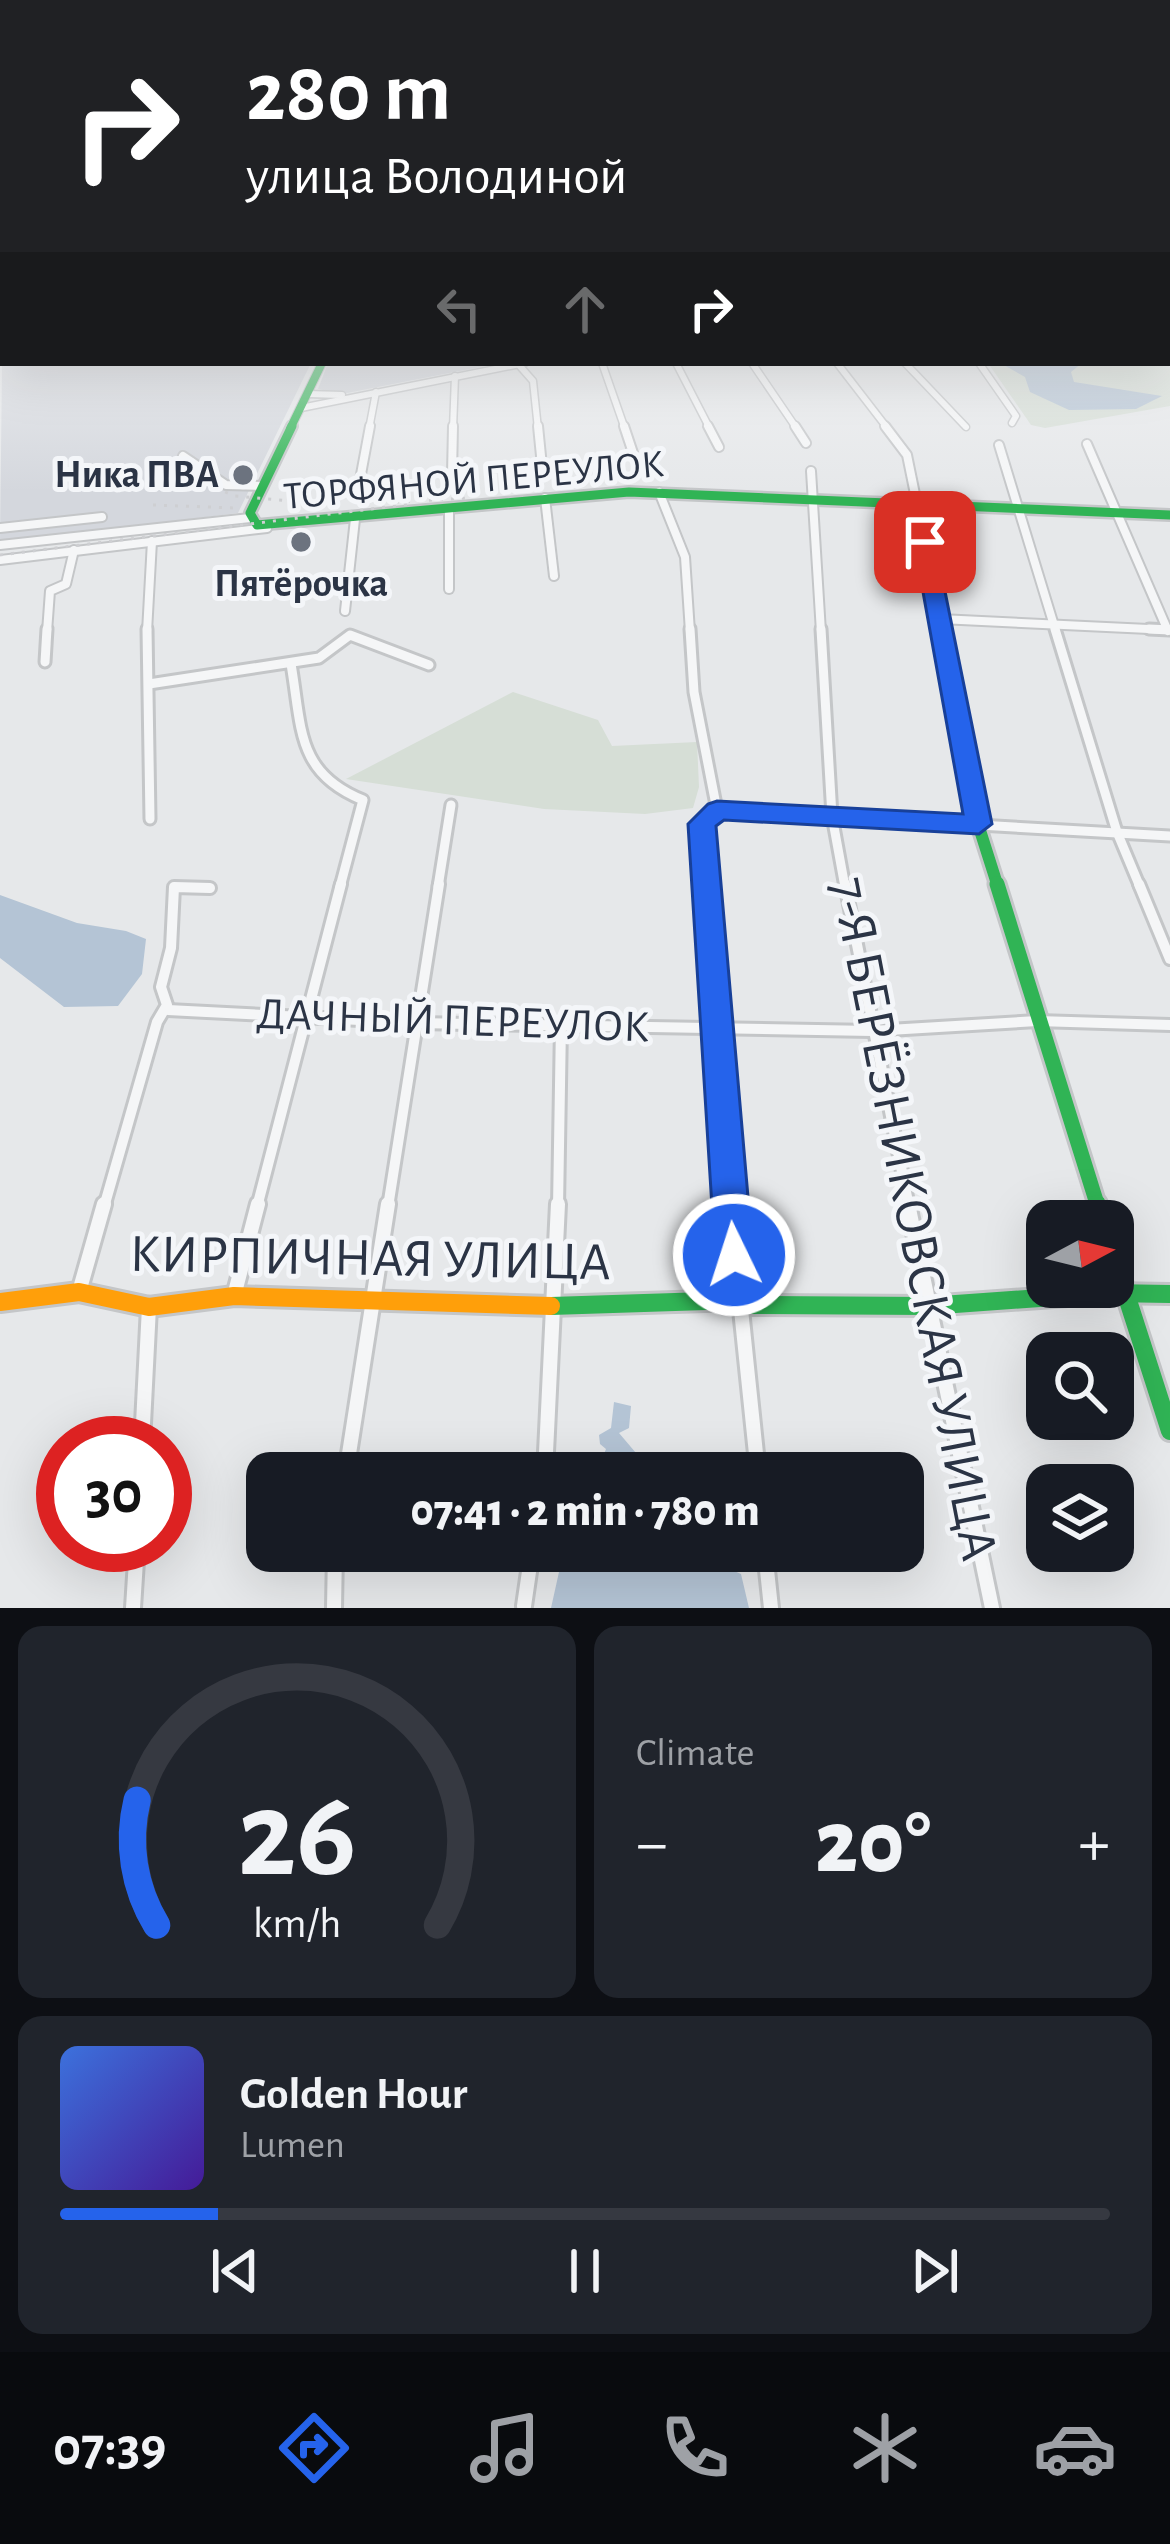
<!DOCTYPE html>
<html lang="en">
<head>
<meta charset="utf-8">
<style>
  :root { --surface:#171b24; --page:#20242c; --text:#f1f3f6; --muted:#9ea1a6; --line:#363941; --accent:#2563eb }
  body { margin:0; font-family:"Alegreya Sans",sans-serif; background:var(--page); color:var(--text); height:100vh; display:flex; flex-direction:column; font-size:45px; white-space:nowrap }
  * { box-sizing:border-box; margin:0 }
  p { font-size:39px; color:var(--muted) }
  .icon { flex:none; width:66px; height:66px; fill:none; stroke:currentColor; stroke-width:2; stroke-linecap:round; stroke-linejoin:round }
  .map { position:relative; height:1608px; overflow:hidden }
  .sheet { display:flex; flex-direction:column; gap:18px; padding:18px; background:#0d0f14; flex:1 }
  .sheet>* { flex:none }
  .hud { position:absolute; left:0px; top:0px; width:1170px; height:366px; box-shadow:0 12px 48px #0002; background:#202124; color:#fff; overflow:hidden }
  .needle { width:78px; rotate:83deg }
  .tools { position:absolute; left:1026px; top:1200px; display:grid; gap:24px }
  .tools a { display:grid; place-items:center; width:108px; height:108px; border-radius:24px; background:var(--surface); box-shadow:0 12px 48px #0002; font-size:60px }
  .speed { position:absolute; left:36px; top:1416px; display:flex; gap:24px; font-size:60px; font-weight:700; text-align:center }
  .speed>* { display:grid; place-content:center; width:156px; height:156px; border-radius:50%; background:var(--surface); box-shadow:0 12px 48px #0002; line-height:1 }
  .speed .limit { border:18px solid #d22; background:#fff; color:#111 }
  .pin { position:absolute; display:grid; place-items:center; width:102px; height:102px; color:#fff; margin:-51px; border-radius:24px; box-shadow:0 6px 18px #0006 }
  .me { position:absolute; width:132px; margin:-66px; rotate:356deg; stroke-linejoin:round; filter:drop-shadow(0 0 9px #0008) }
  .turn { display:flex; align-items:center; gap:42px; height:252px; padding:0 48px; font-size:54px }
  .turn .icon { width:156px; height:156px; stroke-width:2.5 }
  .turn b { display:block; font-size:84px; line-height:102px }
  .lanes { display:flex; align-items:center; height:114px; padding:0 48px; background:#0003; justify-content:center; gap:60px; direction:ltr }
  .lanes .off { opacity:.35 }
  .big { font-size:90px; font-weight:800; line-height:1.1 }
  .sheet .widget { flex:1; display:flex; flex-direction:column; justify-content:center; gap:18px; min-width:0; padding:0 42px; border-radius:24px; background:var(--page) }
  .sheet .dial { align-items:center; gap:0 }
  .dial svg { height:312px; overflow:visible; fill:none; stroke:var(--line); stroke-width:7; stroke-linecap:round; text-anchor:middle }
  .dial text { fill:var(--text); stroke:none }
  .song { display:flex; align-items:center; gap:36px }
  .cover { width:144px; height:144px; border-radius:18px; background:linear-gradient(135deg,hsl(220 70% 55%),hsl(260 70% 35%)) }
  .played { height:12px; border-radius:6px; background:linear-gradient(90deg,var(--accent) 15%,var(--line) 15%) }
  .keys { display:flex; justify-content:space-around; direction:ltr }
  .heat { display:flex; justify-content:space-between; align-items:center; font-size:66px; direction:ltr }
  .sheet .tiles { flex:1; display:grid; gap:18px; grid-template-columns:1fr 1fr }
  .widget:last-child { grid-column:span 2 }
  .trip { position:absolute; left:246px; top:1452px; width:678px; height:120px; border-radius:24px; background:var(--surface); box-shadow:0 12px 48px #0002; font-weight:800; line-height:120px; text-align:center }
  .tabs { display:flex; height:192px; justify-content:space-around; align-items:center; background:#090b0e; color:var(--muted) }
  .tabs .icon { width:84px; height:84px }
  .tabs .selected { color:var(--accent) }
  .tabs b { font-size:54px; color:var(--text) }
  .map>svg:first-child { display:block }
  .built { fill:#d4d7dd }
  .green { fill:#d6ded6 }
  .water { fill:#b4c4d5 }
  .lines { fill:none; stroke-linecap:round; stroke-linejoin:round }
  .street-far4-casing { stroke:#c4c6c8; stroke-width:9 }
  .street-far3-casing { stroke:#c4c6c8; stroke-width:12 }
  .street-far2-casing { stroke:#c4c6c8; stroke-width:15 }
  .street-far1-casing { stroke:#c4c6c8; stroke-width:16 }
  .street-casing { stroke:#c4c6c8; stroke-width:20 }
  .fast-far4-casing { stroke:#c4c6c8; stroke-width:10 }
  .fast-far3-casing { stroke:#c4c6c8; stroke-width:14 }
  .fast-far2-casing { stroke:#c4c6c8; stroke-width:18 }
  .fast-far1-casing { stroke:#c4c6c8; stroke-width:21 }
  .fast-casing { stroke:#c4c6c8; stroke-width:24 }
  .slow-casing { stroke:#c4c6c8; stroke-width:24 }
  .street-far4 { stroke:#f5f6f7; stroke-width:6 }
  .street-far3 { stroke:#f5f6f7; stroke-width:8 }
  .street-far2 { stroke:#f5f6f7; stroke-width:9 }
  .street-far1 { stroke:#f5f6f7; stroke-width:10 }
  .street { stroke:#f5f6f7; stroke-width:14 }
  .fast-far4 { stroke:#30b455; stroke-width:8 }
  .fast-far3 { stroke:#30b455; stroke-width:9 }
  .fast-far2 { stroke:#30b455; stroke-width:12 }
  .fast-far1 { stroke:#30b455; stroke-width:15 }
  .fast { stroke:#30b455; stroke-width:18 }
  .slow { stroke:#ff9f0a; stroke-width:18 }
  .rail { stroke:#cecfd2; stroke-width:3; stroke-dasharray:3 8; stroke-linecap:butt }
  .route { fill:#2563eb; stroke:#184099; stroke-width:3 }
  .poi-dot { fill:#6c737f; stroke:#f4f6f9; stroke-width:4.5 }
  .labels { text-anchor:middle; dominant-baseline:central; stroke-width:10; stroke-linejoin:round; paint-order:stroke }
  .far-poi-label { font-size:39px; font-weight:bold; fill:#2b3445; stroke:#f4f6f9; text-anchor:end }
  .far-street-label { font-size:39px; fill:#2b3445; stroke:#f4f6f9 }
  .street-label { font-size:45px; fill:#2b3445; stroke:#f4f6f9 }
  .near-street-label { font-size:54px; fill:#2b3445; stroke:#f4f6f9 }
</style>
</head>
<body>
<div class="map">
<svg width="1170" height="1608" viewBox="0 0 1170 1608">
  <rect width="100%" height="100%" fill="#e6e8ea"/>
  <g class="built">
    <polygon points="3,278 3,363 311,363 238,513 0,543"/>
    <polygon points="328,363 500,363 342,394 318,389"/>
  </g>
  <g class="green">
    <polygon points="988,363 1164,363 1170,367 1170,406 1045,428 1031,425"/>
    <polygon points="513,692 598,720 612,746 697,742 699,787 693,808 645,814 544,809 346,779"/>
  </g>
  <g class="water">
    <polygon points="1057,363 1082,363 1071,372 1074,382 1162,396 1136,409 1069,410 1030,392 1025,377 1002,364"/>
    <polygon points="0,895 77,923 126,931 146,939 142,974 118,1006 64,1007 0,958"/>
    <polygon points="614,1402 631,1406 629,1428 619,1433 653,1473 571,1473 571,1463 585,1469 602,1459 606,1449 600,1444 599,1435 611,1428"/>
    <polygon points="557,1551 733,1551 732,1570 741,1574 749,1608 551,1608 559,1572"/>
  </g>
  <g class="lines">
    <g class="street-far4-casing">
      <g id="street-far4">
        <polyline points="602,363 625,429"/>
        <polyline points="676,363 710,429"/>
        <polyline points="752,363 797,429"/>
        <polyline points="837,363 888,429"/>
        <polyline points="905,363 966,427"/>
        <polyline points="979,363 1016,416 1012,423"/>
        <polyline points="518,364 533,381 538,429"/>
        <polyline points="308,394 342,395"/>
        <polyline points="301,408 525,363"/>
        <polyline points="369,429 376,392"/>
        <polyline points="453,429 455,376"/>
      </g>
    </g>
    <g class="street-far3-casing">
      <g id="street-far3">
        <polyline points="538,426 542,466"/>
        <polyline points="624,426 634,456"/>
        <polyline points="708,426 719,447"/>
        <polyline points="795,426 806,443"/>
        <polyline points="885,426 907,455 917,504"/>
        <polyline points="1087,444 1168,631"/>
        <polyline points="999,445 1056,632"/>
        <polyline points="183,456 226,485 263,486"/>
        <polyline points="811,471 821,632"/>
        <polyline points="452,474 453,426"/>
        <polyline points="359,485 370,426"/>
        <polyline points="659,492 685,557 690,632"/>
        <polyline points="545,498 554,576"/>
        <polyline points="449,508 449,589"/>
        <polyline points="0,528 102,517"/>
        <polyline points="0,545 250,518"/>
        <polyline points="0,560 267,528"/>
        <polyline points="345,611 355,519"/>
        <polyline points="940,619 1170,630"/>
        <polyline points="47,632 50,591 66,584 74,550"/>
        <polyline points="147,632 152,541"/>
      </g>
    </g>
    <g class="street-far2-casing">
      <g id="street-far2">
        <polyline points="147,629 150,819"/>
        <polyline points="690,629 694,692 717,810"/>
        <polyline points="821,629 832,816 845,887"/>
        <polyline points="1055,629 1117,832 1140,887"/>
        <polyline points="1149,629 1170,630"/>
        <polyline points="45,662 47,629"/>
        <path d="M291 664C302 728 296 773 363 800L340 887"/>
        <polyline points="149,684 319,658 350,635 429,665"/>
        <polyline points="717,810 1170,836"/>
        <polyline points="438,887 451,805"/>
        <polyline points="707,887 702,824 717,810"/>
      </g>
    </g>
    <g class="street-far1-casing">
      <g id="street-far1">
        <polyline points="706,884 730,1207"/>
        <polyline points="845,884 909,1207"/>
        <polyline points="1139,884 1170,959"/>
        <polyline points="168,1010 417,1023 872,1031 1037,1021 1170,1025"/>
        <polyline points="104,1207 157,1022 167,1005 161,987 171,948 174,887 210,888"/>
        <polyline points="257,1207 341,884"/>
        <polyline points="388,1207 439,884"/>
        <polyline points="558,1207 561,1024"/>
      </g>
    </g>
    <g class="street-casing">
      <g id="street">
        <polyline points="730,1204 758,1473"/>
        <polyline points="908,1204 992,1608"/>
        <polyline points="79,1292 104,1204"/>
        <polyline points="234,1296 258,1204"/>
        <polyline points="142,1443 149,1307"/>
        <polyline points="346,1473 388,1204"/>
        <polyline points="545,1473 558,1204"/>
        <polyline points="765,1551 771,1608"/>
        <polyline points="524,1606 532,1551"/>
        <polyline points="133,1608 137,1545"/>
        <polyline points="334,1608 335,1551"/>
      </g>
    </g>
    <g class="fast-far4-casing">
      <polyline id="fast-far4" points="290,429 322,363"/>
    </g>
    <g class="fast-far3-casing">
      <g id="fast-far3">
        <polyline points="292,426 250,513 257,525 629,492 1170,515"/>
        <polyline points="917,504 941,632"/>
      </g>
    </g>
    <g class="fast-far2-casing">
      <polyline id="fast-far2" points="941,629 978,824 998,887"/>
    </g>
    <g class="fast-far1-casing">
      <polyline id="fast-far1" points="997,884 1098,1207"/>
    </g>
    <g class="fast-casing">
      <g id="fast">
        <polyline points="1097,1204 1102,1221"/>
        <polyline points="1113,1254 1170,1431"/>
        <polyline points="551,1306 737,1300 753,1305 928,1306 1109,1293 1170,1294"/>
      </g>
    </g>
    <g class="slow-casing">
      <polyline id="slow" points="0,1302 79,1292 149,1307 234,1296 551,1306"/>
    </g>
    <use href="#street-far4" class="street-far4"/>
    <use href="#street-far3" class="street-far3"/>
    <use href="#street-far2" class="street-far2"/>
    <use href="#street-far1" class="street-far1"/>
    <use href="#street" class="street"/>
    <use href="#fast-far4" class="fast-far4"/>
    <use href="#fast-far3" class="fast-far3"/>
    <use href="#fast-far2" class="fast-far2"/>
    <use href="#fast-far1" class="fast-far1"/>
    <use href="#fast" class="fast"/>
    <use href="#slow" class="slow"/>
    <g class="rail">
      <polyline points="164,467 235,496 312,503"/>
      <polyline points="396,502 468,498"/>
      <polyline points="153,505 235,508"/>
      <polyline points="0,555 411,504"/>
    </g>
  </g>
  <linearGradient id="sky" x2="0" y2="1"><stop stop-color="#93bae0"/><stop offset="0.54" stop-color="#f4f5f6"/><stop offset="1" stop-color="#f4f5f6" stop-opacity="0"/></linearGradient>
  <rect width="1170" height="492" fill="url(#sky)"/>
  <polygon class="route" points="925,536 935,542 992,824 979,834 724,820 716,826 753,1255 748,1267 734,1272 721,1267 715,1255 688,824 708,804 717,801 963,814 914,542"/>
  <g class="poi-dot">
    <circle cx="243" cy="475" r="12"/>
    <circle cx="301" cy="542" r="12"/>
  </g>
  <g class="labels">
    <g class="far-poi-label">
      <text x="219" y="475">Ника ПВА</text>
      <text x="301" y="584" text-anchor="middle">Пятёрочка</text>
    </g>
    <g class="far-street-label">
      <text transform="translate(474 481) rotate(-5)">ТОРФЯНОЙ ПЕРЕУЛОК</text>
    </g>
    <g class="street-label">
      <text transform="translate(453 1021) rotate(2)">ДАЧНЫЙ ПЕРЕУЛОК</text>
    </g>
    <g class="near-street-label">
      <text transform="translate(913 1219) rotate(79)">7-Я БЕРЁЗНИКОВСКАЯ УЛИЦА</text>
      <text transform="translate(370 1259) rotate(1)">КИРПИЧНАЯ УЛИЦА</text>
    </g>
  </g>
</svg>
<div class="tools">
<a><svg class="needle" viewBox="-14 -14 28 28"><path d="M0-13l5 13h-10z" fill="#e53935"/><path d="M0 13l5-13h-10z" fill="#9ea1a6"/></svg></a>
<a><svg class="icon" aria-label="search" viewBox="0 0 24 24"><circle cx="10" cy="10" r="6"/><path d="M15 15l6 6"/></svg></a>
<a><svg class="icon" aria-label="layers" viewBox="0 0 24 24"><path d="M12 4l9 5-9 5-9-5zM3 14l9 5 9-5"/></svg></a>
</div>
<div class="speed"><div class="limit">30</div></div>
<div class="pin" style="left:925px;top:542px;background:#d93025"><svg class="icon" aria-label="arrive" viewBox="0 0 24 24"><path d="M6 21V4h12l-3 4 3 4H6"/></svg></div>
<svg class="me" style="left:734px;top:1255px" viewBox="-20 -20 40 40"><circle r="17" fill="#2563eb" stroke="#fff" stroke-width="3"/><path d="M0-11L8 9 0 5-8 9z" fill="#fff"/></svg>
<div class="trip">07:41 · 2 min · 780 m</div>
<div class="hud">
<div class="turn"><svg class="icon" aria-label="right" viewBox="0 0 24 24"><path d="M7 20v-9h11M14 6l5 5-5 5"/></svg><div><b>280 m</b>улица Володиной</div></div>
<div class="lanes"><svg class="icon off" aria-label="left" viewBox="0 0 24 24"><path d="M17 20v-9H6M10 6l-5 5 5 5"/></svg><svg class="icon off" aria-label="ahead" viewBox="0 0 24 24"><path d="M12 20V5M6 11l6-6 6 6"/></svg><svg class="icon" aria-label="right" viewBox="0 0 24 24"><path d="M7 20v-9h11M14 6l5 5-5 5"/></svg></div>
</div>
</div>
<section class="sheet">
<div class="tiles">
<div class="widget dial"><svg viewBox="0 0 100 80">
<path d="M14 69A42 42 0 1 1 86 69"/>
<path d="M14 69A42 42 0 0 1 9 37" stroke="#2563eb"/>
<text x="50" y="56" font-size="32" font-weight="700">26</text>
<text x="50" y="72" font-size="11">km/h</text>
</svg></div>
<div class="widget"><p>Climate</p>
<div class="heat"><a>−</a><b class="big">20°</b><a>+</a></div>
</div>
<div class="widget">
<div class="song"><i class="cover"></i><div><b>Golden Hour</b><p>Lumen</p></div></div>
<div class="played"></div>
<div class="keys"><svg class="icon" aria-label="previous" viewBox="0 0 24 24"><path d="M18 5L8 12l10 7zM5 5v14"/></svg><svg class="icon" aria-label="pause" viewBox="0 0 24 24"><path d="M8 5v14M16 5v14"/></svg><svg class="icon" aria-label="next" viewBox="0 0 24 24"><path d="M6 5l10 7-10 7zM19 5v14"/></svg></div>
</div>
</div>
</section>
<nav class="tabs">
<b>07:39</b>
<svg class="icon selected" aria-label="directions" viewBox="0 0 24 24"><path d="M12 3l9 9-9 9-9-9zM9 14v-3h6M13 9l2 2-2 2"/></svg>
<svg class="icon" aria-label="music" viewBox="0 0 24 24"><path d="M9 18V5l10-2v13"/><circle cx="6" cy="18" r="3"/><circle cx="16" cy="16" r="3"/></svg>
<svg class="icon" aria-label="phone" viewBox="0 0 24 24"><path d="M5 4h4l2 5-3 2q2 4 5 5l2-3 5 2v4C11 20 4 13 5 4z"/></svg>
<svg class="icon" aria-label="climate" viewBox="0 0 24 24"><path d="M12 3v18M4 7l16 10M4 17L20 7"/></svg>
<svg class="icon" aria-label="car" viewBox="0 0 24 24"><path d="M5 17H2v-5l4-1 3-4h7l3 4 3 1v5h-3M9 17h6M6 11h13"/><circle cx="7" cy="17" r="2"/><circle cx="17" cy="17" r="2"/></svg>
</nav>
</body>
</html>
